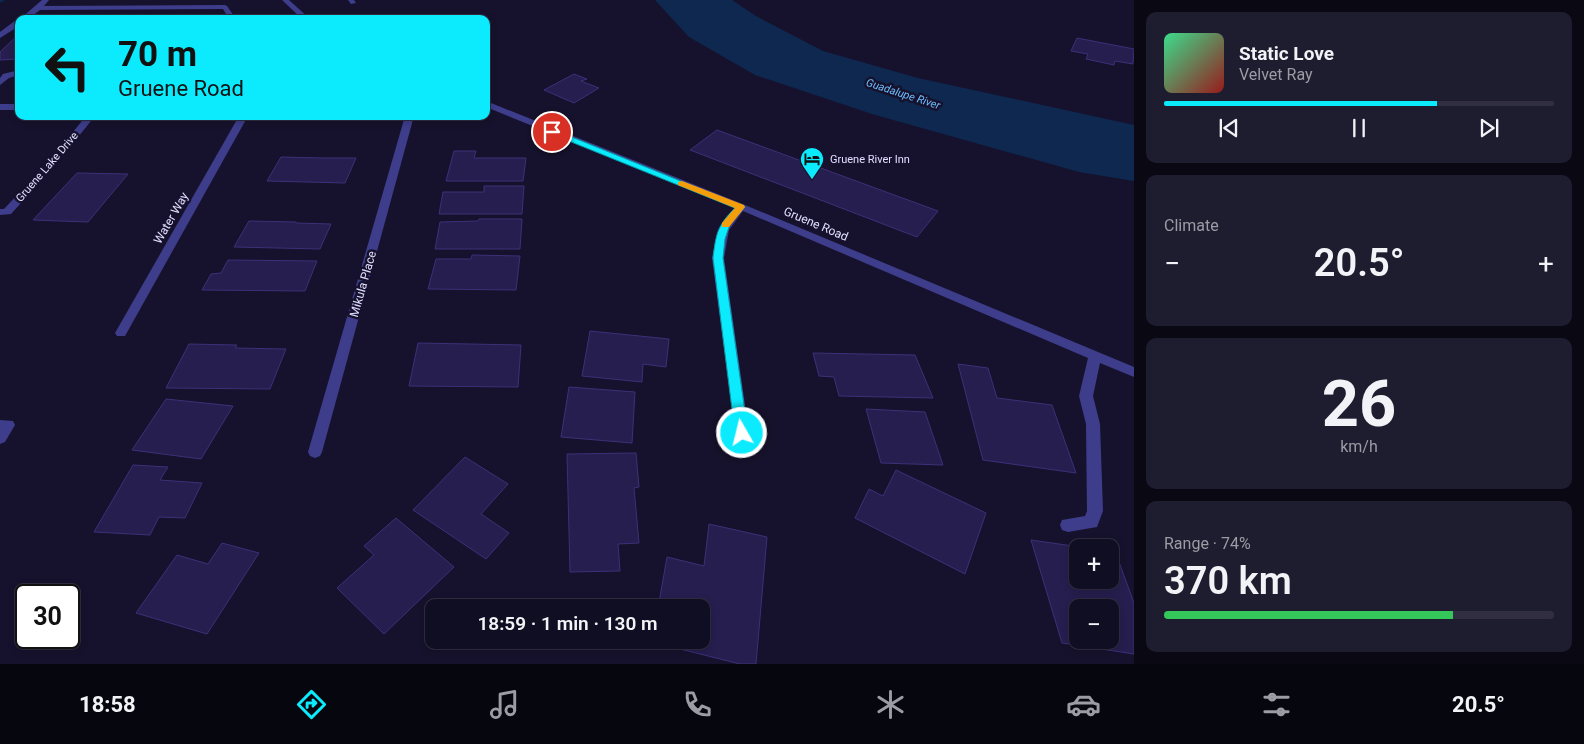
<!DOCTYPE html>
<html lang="en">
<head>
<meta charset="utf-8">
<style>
  :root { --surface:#100e22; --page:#1e1c2f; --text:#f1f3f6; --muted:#9c9ca5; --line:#302e40; --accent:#0bebfd }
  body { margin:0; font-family:Roboto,sans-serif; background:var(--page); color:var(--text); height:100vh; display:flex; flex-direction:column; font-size:19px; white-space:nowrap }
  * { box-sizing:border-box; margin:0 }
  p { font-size:16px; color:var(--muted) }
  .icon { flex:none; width:28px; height:28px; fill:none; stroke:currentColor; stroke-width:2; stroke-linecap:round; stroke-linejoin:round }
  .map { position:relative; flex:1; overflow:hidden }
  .details { display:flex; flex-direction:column; gap:12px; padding:12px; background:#090813; width:450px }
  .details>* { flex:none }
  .guide { position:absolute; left:15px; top:15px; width:475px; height:105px; border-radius:10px; box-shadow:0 2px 8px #0003,0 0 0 1px var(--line); background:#0bebfd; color:#111; overflow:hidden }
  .fabs { position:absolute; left:1069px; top:539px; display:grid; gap:10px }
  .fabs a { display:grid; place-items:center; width:50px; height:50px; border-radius:10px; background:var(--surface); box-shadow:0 2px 8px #0003,0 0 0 1px var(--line); font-size:25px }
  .speed { position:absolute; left:15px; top:584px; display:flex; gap:10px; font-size:25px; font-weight:700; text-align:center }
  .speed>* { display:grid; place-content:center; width:65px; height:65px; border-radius:50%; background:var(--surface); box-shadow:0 2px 8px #0003,0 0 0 1px var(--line); line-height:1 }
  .speed .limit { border:2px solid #111; border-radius:8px; background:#fff; color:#111 }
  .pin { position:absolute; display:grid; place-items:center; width:42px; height:42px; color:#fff; margin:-21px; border:2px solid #fff; border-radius:50%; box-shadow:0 1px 5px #0007 }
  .me { position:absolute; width:55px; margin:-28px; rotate:352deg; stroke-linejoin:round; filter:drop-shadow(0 0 4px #0008) }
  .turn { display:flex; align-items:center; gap:18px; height:105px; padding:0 20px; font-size:22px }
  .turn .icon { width:65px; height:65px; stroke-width:2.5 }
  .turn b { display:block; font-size:35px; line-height:42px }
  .big { font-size:38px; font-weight:600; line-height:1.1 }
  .details .card { flex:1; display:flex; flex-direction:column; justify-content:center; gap:8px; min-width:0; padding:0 18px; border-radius:10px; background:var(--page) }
  .details .dial { align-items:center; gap:0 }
  .dial b { font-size:65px; line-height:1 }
  .song { display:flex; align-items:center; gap:15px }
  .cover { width:60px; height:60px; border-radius:8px; background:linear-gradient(135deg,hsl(150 70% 55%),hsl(0 70% 35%)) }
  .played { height:5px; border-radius:2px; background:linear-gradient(90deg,var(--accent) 70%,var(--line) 70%) }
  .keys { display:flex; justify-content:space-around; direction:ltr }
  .heat { display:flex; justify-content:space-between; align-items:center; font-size:28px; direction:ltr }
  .charge { height:8px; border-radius:4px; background:linear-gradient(90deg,#34c759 74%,var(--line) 0) }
  .trip { position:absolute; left:425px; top:599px; width:285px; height:50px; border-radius:10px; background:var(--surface); box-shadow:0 2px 8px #0003,0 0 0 1px var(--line); font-weight:600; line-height:50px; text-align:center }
  .tabs { display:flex; height:80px; justify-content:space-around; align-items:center; background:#06060e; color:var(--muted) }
  .tabs .icon { width:35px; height:35px }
  .tabs .active { color:var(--accent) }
  .tabs b { font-size:22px; color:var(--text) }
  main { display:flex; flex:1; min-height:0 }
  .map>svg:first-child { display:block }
  .water { fill:#0e2850 }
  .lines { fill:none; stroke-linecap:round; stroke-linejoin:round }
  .stream { fill:#0e2850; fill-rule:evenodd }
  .building { fill:#261e4e; stroke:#3d3079; fill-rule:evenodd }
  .minor { fill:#3e3d8b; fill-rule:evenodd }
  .route { fill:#0bebfd; stroke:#0799a4 }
  .slow { fill:#f59e0b }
  .labels { text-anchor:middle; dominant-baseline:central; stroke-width:5; stroke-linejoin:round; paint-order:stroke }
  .far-water-label { font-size:11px; font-style:italic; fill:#6dbefe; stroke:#16122d }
  .far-poi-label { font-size:11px; fill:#e1deff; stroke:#16122d; text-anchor:start }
  .far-street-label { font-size:11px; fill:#e1deff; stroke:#16122d }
  .street-label { font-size:12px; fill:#e1deff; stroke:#16122d }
</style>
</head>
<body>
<main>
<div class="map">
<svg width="1134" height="664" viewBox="0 0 1134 664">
  <rect width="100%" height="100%" fill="#16122d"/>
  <polygon class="water" points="655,0 732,0 756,16 823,51 918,78 1134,125 1134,181 1079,172 872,114 755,75 689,37"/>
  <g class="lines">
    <polygon class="stream" points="0,0 5,0 0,3"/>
  </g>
  <g class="building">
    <polygon points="123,16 153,17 151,19 121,19"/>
    <polygon points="19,34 19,59 0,60 0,52"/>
    <polygon points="1077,38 1134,49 1133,64 1115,61 1114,65 1086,59 1088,54 1071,51"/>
    <polygon points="574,74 587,79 581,81 599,88 574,103 544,90"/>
    <polygon points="717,130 938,211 917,237 690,150"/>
    <polygon points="454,151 476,151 474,158 526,158 523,181 446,181"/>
    <polygon points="281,157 323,158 356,158 345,183 267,181"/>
    <polygon points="77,173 128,174 88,222 33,220"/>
    <polygon points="484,186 524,186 522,214 439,214 443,192 484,192"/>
    <polygon points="479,219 522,219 520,249 435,249 440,222 478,221"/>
    <polygon points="249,221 296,222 296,223 331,224 320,249 234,247"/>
    <polygon points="472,255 520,256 516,290 428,289 436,259 471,259"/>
    <polygon points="228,260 317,261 305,291 202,290 211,274 221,273"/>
    <polygon points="590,331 669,339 666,367 643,364 642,382 582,376"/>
    <polygon points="418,343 521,345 518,387 409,386"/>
    <polygon points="189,344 237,345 235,348 286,349 270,389 166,388"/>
    <polygon points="813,353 915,355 933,398 839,396 834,377 819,376"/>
    <polygon points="958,364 988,368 997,398 1052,405 1076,473 983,460"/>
    <polygon points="569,387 635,392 632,443 561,437"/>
    <polygon points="166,399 233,406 201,459 132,450"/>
    <polygon points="866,409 925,412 943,465 881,463"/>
    <polygon points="636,453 639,487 634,488 639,543 618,544 620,571 570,572 567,454"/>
    <polygon points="465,457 508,484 481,514 509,533 486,559 413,510"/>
    <polygon points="133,465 168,467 160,480 202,483 185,518 159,517 150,535 94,532"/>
    <polygon points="896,470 986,513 965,574 855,518 869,489 883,496"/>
    <polygon points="396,518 454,567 384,634 337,588 374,555 364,546"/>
    <polygon points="709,524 767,537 756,664 740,664 652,642 652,640 701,640 701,608 658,608 667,557 704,566"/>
    <path d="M1031 540 1087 548H1078V580H1110V551H1115L1134 603V654L1062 643ZM1078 608H1110V640H1078Z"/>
    <polygon points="222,543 259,553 207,634 136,613 177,555 208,564"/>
  </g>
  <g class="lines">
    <g class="minor">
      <polygon points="42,0 49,0 44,6 225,5 227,6 236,19 229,19 223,9 40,10 28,19 20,19"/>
      <polygon points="282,0 289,0 310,19 302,19"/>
      <polygon points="348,0 354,0 356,3 351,4"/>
      <polygon points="16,20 19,20 19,26 0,38 0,32"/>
      <polygon points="19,70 19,75 9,78 0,85 0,78 3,74"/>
      <polygon points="486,101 745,205 1134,367 1134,377 1100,363 1093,396 1100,424 1103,511 1097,527 1068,532 1062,530 1060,525 1062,520 1085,516 1087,511 1086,424 1079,396 1088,358 743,211 729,230 724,258 749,433 747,437 742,439 737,437 735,433 712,258 718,230 734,208 486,107"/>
      <rect x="0" y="104" width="19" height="6"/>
      <polygon points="86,116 95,116 57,163 11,214 0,215 0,209 4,209 51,159"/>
      <polygon points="239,116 248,116 125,336 117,336 115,333"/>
      <polygon points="405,116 414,116 322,452 320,456 315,458 310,456 308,452"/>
      <polygon points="0,420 13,421 15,425 5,442 0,444"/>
    </g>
  </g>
  <path class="route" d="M552 129 745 207 730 224 725 239 723 258 748 433 746 437H737L735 433 713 258C716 234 717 226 735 208L549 133 548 132Z"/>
  <polygon class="slow" points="682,181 744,205 745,207 729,227 722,227 722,223 735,208 678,185 678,182"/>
  <defs>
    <g id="hotel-pin" transform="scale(1.25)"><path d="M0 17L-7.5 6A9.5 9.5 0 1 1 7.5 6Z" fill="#0bebfd" stroke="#16122d"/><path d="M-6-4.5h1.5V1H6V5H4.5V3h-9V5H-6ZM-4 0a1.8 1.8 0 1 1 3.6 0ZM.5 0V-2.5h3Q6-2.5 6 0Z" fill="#111"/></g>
  </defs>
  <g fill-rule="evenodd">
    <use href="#hotel-pin" x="812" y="159"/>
  </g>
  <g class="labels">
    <g class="far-water-label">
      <text transform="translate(903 94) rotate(18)">Guadalupe River</text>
    </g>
    <g class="far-poi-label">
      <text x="830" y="159">Gruene River Inn</text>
    </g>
    <g class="far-street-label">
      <text transform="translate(47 167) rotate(-49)">Gruene Lake Drive</text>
    </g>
    <g class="street-label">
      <text transform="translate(171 218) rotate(-60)">Water Way</text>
      <text transform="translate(816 224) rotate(23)">Gruene Road</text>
      <text transform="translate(363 284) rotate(-74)">Mikula Place</text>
    </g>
  </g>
</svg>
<div class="fabs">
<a>+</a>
<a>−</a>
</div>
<div class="speed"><div class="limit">30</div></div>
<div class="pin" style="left:552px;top:132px;background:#d93025"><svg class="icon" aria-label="arrive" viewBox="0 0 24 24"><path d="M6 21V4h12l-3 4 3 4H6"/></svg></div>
<svg class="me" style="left:742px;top:433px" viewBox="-20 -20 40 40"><circle r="17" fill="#0bebfd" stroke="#fff" stroke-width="3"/><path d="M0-11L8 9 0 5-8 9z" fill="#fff"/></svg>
<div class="trip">18:59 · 1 min · 130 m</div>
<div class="guide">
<div class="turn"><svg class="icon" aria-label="left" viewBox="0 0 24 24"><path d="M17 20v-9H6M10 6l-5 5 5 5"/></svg><div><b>70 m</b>Gruene Road</div></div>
</div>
</div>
<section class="details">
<div class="card">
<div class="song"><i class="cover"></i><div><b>Static Love</b><p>Velvet Ray</p></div></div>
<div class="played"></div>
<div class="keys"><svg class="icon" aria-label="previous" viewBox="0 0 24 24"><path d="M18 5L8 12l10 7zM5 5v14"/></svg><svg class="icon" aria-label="pause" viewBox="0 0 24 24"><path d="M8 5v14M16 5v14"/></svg><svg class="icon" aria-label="next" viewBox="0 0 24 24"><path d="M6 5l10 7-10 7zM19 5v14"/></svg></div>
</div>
<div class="card"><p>Climate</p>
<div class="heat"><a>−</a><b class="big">20.5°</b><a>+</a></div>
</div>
<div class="card dial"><b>26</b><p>km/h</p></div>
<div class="card"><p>Range · 74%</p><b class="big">370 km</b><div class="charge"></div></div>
</section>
</main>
<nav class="tabs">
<b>18:58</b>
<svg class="icon active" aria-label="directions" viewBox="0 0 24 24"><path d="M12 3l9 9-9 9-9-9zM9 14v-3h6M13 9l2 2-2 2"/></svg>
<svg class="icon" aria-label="music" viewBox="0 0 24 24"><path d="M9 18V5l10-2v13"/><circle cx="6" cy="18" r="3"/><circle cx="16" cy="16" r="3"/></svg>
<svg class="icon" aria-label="phone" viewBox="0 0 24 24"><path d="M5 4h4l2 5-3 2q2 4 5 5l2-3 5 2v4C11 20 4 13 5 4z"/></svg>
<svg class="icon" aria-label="climate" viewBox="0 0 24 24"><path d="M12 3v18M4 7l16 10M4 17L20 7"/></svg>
<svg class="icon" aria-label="car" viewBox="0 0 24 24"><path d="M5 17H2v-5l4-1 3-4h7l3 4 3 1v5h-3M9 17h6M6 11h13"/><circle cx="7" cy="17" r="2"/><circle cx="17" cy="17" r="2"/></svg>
<svg class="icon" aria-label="filters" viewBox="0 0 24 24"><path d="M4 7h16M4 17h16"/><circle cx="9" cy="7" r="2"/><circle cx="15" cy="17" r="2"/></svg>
<b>20.5°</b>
</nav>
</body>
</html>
